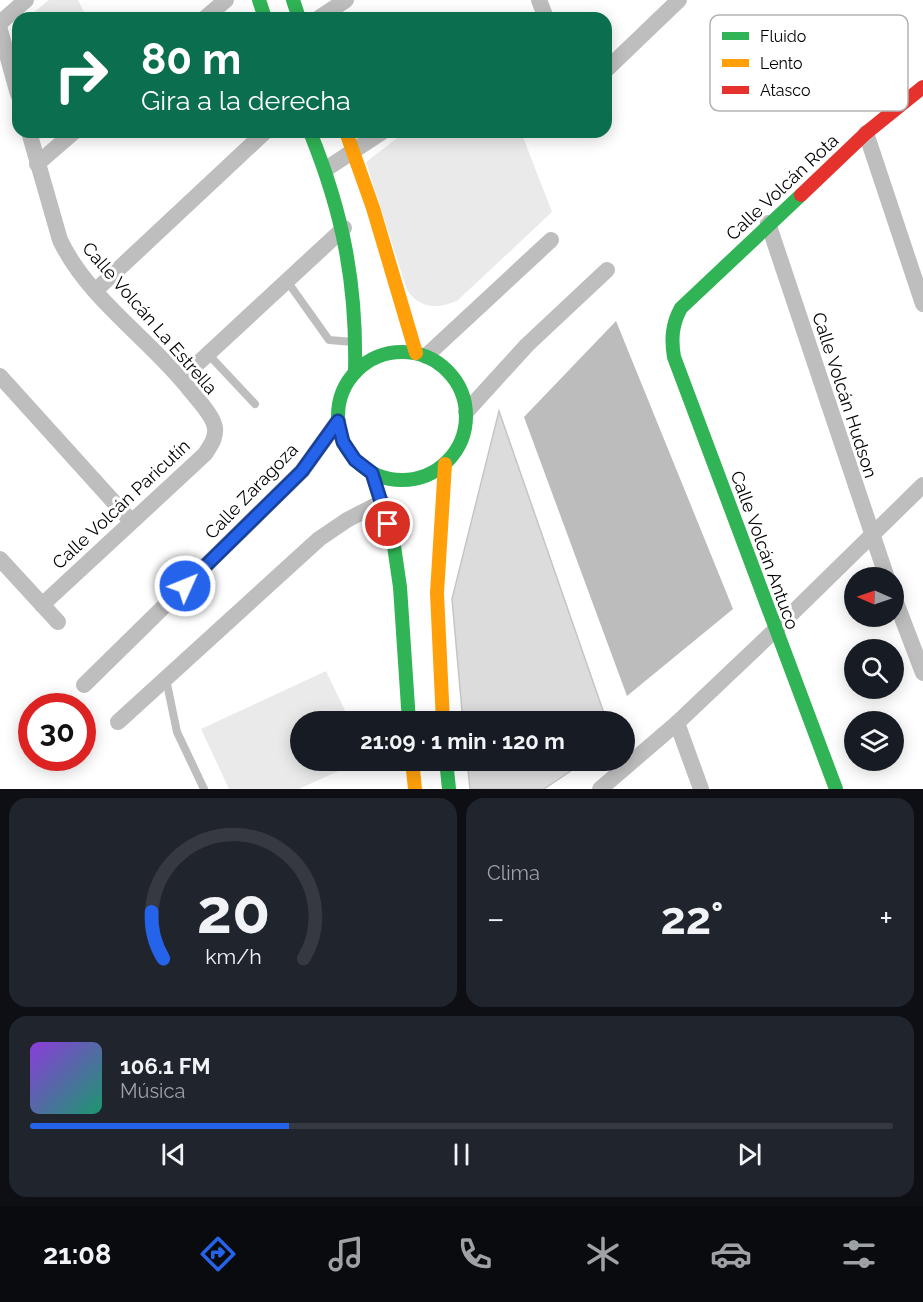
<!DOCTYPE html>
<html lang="es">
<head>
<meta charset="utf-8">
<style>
  :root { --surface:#171b24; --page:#20242c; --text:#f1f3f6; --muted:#9ea1a6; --line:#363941; --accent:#2563eb }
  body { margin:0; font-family:Raleway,sans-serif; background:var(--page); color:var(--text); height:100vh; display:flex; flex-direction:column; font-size:22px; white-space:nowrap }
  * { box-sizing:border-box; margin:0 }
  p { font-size:20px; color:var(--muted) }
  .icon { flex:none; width:33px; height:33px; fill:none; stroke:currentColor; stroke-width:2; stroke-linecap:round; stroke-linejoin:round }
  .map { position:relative; height:789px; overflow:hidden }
  .drawer { display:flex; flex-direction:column; gap:9px; padding:9px; background:#0d0f14; flex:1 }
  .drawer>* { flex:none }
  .hud { position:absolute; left:12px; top:12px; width:600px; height:126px; border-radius:18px; box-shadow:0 3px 15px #0003; background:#0b6e4f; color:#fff; overflow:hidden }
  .needle { width:39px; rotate:272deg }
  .fabs { position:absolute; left:844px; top:567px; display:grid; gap:12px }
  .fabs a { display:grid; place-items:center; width:60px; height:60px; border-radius:50%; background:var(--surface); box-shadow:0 3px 15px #0003; font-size:30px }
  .speed { position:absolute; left:18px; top:693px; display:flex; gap:12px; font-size:30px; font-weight:700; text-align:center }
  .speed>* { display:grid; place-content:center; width:78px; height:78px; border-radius:50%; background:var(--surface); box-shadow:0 3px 15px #0003; line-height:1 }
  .speed .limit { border:9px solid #d22; background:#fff; color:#111 }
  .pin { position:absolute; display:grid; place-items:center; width:51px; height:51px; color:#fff; margin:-26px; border:3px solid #fff; border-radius:50%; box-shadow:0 2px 6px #0007 }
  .me { position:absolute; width:66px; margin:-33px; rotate:46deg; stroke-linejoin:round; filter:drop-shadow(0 0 4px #0008) }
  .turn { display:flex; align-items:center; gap:21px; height:126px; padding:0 30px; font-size:27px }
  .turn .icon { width:78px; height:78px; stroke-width:2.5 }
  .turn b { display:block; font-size:42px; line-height:51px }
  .big { font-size:45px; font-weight:700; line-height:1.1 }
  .drawer .tile { flex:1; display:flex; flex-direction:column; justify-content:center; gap:9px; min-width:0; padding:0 21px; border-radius:18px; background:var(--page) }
  .drawer .dial { align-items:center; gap:0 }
  .dial svg { height:156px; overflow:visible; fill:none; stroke:var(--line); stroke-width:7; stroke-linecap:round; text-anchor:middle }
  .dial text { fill:var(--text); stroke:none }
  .song { display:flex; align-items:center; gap:18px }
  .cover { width:72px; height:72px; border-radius:9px; background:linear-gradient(135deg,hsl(270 70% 55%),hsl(160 70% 35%)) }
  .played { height:6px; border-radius:3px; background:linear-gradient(90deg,var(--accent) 30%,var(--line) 30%) }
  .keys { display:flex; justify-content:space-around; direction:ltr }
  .heat { display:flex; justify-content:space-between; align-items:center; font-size:33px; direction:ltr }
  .drawer .tiles { flex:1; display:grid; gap:9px; grid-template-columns:1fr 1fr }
  .tile:last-child { grid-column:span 2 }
  .trip { position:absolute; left:290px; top:711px; width:345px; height:60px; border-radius:30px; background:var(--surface); box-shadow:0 3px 15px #0003; font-weight:700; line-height:60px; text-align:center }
  .dock { display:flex; height:96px; justify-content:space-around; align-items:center; background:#090b0e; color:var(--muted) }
  .dock .icon { width:42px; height:42px }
  .dock .on { color:var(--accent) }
  .dock b { font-size:27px; color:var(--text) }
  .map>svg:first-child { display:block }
  .green { fill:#eaeaea }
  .water { fill:#bcbcbc }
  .building { fill:#dcdcdc; stroke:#c5c5c5; stroke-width:1.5 }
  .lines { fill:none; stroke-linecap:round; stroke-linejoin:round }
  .lane { stroke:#bebebe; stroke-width:8 }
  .street { stroke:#bebebe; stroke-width:16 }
  .fast { stroke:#30b455; stroke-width:14 }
  .slow { stroke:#ff9f0a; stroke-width:14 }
  .jam { stroke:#e5322d; stroke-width:14 }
  .route-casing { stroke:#184099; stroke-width:15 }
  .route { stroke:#2563eb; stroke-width:10 }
  .labels { text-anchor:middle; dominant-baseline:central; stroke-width:6; stroke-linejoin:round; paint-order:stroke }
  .street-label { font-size:18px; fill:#000; stroke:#fff }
  .key { fill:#fff; stroke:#b2b2b2; stroke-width:1.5 }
  .key-label { font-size:16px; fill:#000 }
</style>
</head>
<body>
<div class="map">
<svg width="923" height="789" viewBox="0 0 923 789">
  <rect width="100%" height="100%" fill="#fff"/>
  <g class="green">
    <polygon points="49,0 78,0 87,18 27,18"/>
    <path d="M405 132H521L552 212 457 301C437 309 420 309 407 290L366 162Z"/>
    <polygon points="326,671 350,721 300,722 300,760 360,761 299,789 229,789 201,729"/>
  </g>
  <polygon class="water" points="616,321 733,609 627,696 524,417"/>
  <g class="building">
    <polygon points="499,411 607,722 463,722 452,599"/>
    <polygon points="467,760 587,760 544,789 470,789"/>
  </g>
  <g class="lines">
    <g class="lane">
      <polyline points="287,281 329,340 353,342"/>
      <polyline points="208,354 255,404"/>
      <polyline points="166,679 177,732 204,789"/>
    </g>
    <g class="street">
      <polyline points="539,0 546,18"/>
      <polyline points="205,18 226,0"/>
      <polyline points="319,18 346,0"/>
      <polyline points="0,23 26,0"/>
      <polyline points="0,30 18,94"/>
      <polyline points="606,70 679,0"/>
      <path d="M29 132 60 240C88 299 150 339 190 390 198 400 210 412 214 424 218 435 211 445 205 454L42 605"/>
      <polyline points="866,133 923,304"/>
      <polyline points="37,164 74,132"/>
      <polyline points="326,169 382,132"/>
      <polyline points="768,223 887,578"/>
      <polyline points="96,290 265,132"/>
      <polyline points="426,356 551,240"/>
      <polyline points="0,376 131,521"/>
      <polyline points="181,379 344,228"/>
      <polyline points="466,412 527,345 607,270"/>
      <polyline points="0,559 58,622"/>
      <polyline points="894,597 923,673"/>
      <polyline points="84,685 302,471 338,421"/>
      <polyline points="118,722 319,539 347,520 382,502"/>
      <polyline points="677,723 701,789"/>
      <polyline points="600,789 677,723 775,630 923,485"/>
    </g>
    <g class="fast">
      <polyline points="259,0 265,18"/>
      <polyline points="293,0 299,18"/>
      <path d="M310 132C343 213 357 284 355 372"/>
      <path d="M801 195 681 308C672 324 671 339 674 357L836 789"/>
      <circle cx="402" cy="416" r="64"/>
      <polyline points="372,473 394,546 400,587 409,722"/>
      <polyline points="446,760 449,789"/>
    </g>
    <g class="slow">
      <polyline points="346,132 373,208 416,353"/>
      <polyline points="443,722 437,593 445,464"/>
      <polyline points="412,760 415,789"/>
    </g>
    <polyline class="jam" points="801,195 866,133 923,87"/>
  </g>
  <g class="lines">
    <g class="route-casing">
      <polyline id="route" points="185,586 302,471 338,421 343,442 355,460 372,473 388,524"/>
    </g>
    <use href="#route" class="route"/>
  </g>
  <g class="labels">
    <g class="street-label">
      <text transform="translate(782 187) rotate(-43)">Calle Volcán Rota</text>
      <text transform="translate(150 318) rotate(49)">Calle Volcán La Estrella</text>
      <text transform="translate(845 395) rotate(72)">Calle Volcán Hudson</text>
      <text transform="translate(251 491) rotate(-46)">Calle Zaragoza</text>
      <text transform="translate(121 504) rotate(-43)">Calle Volcán Paricutín</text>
      <text transform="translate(765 550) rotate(70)">Calle Volcán Antuco</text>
    </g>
  </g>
  <rect x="710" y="15" width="198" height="96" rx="9" class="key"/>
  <rect x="722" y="32" width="27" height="8" fill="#30b455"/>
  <rect x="722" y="59" width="27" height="8" fill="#ff9f0a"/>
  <rect x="722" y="86" width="27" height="8" fill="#e5322d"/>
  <g class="key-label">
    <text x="760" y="42">Fluido</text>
    <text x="760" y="69">Lento</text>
    <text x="760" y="96">Atasco</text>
  </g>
</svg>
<div class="fabs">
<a><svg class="needle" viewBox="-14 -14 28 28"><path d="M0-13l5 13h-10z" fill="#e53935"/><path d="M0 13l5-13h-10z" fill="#9ea1a6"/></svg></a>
<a><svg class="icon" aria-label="search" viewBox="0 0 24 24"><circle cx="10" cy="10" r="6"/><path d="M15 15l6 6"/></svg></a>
<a><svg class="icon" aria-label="layers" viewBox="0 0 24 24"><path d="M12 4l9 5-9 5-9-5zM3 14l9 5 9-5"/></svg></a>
</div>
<div class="speed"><div class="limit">30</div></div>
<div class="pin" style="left:388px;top:524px;background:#d93025"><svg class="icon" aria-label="arrive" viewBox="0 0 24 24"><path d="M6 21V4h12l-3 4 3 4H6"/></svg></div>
<svg class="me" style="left:185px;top:586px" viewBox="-20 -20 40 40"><circle r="17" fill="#2563eb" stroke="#fff" stroke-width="3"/><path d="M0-11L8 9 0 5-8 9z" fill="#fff"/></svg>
<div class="trip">21:09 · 1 min · 120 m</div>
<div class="hud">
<div class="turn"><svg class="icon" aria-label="right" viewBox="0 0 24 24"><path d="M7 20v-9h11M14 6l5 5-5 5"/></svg><div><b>80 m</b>Gira a la derecha</div></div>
</div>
</div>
<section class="drawer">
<div class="tiles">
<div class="tile dial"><svg viewBox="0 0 100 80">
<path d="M14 69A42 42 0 1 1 86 69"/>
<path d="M14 69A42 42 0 0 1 8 45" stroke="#2563eb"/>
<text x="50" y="56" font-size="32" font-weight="700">20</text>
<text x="50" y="72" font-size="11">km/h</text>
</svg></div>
<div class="tile"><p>Clima</p>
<div class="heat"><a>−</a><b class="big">22°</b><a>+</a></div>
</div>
<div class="tile">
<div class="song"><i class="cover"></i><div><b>106.1 FM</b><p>Música</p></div></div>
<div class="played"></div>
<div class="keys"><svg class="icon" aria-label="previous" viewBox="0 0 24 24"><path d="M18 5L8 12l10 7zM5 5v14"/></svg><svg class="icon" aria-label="pause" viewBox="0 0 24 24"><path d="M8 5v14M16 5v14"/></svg><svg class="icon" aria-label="next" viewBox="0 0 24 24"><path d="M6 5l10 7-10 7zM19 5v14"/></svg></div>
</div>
</div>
</section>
<nav class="dock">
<b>21:08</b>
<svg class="icon on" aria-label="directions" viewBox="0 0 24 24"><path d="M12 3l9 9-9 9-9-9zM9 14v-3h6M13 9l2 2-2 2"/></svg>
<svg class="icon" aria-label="music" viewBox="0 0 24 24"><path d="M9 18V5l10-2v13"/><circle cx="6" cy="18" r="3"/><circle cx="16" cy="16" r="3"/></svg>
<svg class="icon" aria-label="phone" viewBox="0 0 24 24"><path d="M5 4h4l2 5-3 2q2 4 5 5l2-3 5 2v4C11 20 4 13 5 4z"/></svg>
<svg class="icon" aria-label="climate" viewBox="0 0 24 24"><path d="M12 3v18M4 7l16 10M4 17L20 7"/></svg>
<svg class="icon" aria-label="car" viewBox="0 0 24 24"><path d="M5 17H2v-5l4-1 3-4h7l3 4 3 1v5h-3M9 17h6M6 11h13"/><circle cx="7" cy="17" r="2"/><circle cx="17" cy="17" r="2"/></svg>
<svg class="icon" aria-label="filters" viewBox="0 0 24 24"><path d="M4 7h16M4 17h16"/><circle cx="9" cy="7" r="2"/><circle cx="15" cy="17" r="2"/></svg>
</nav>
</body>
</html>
